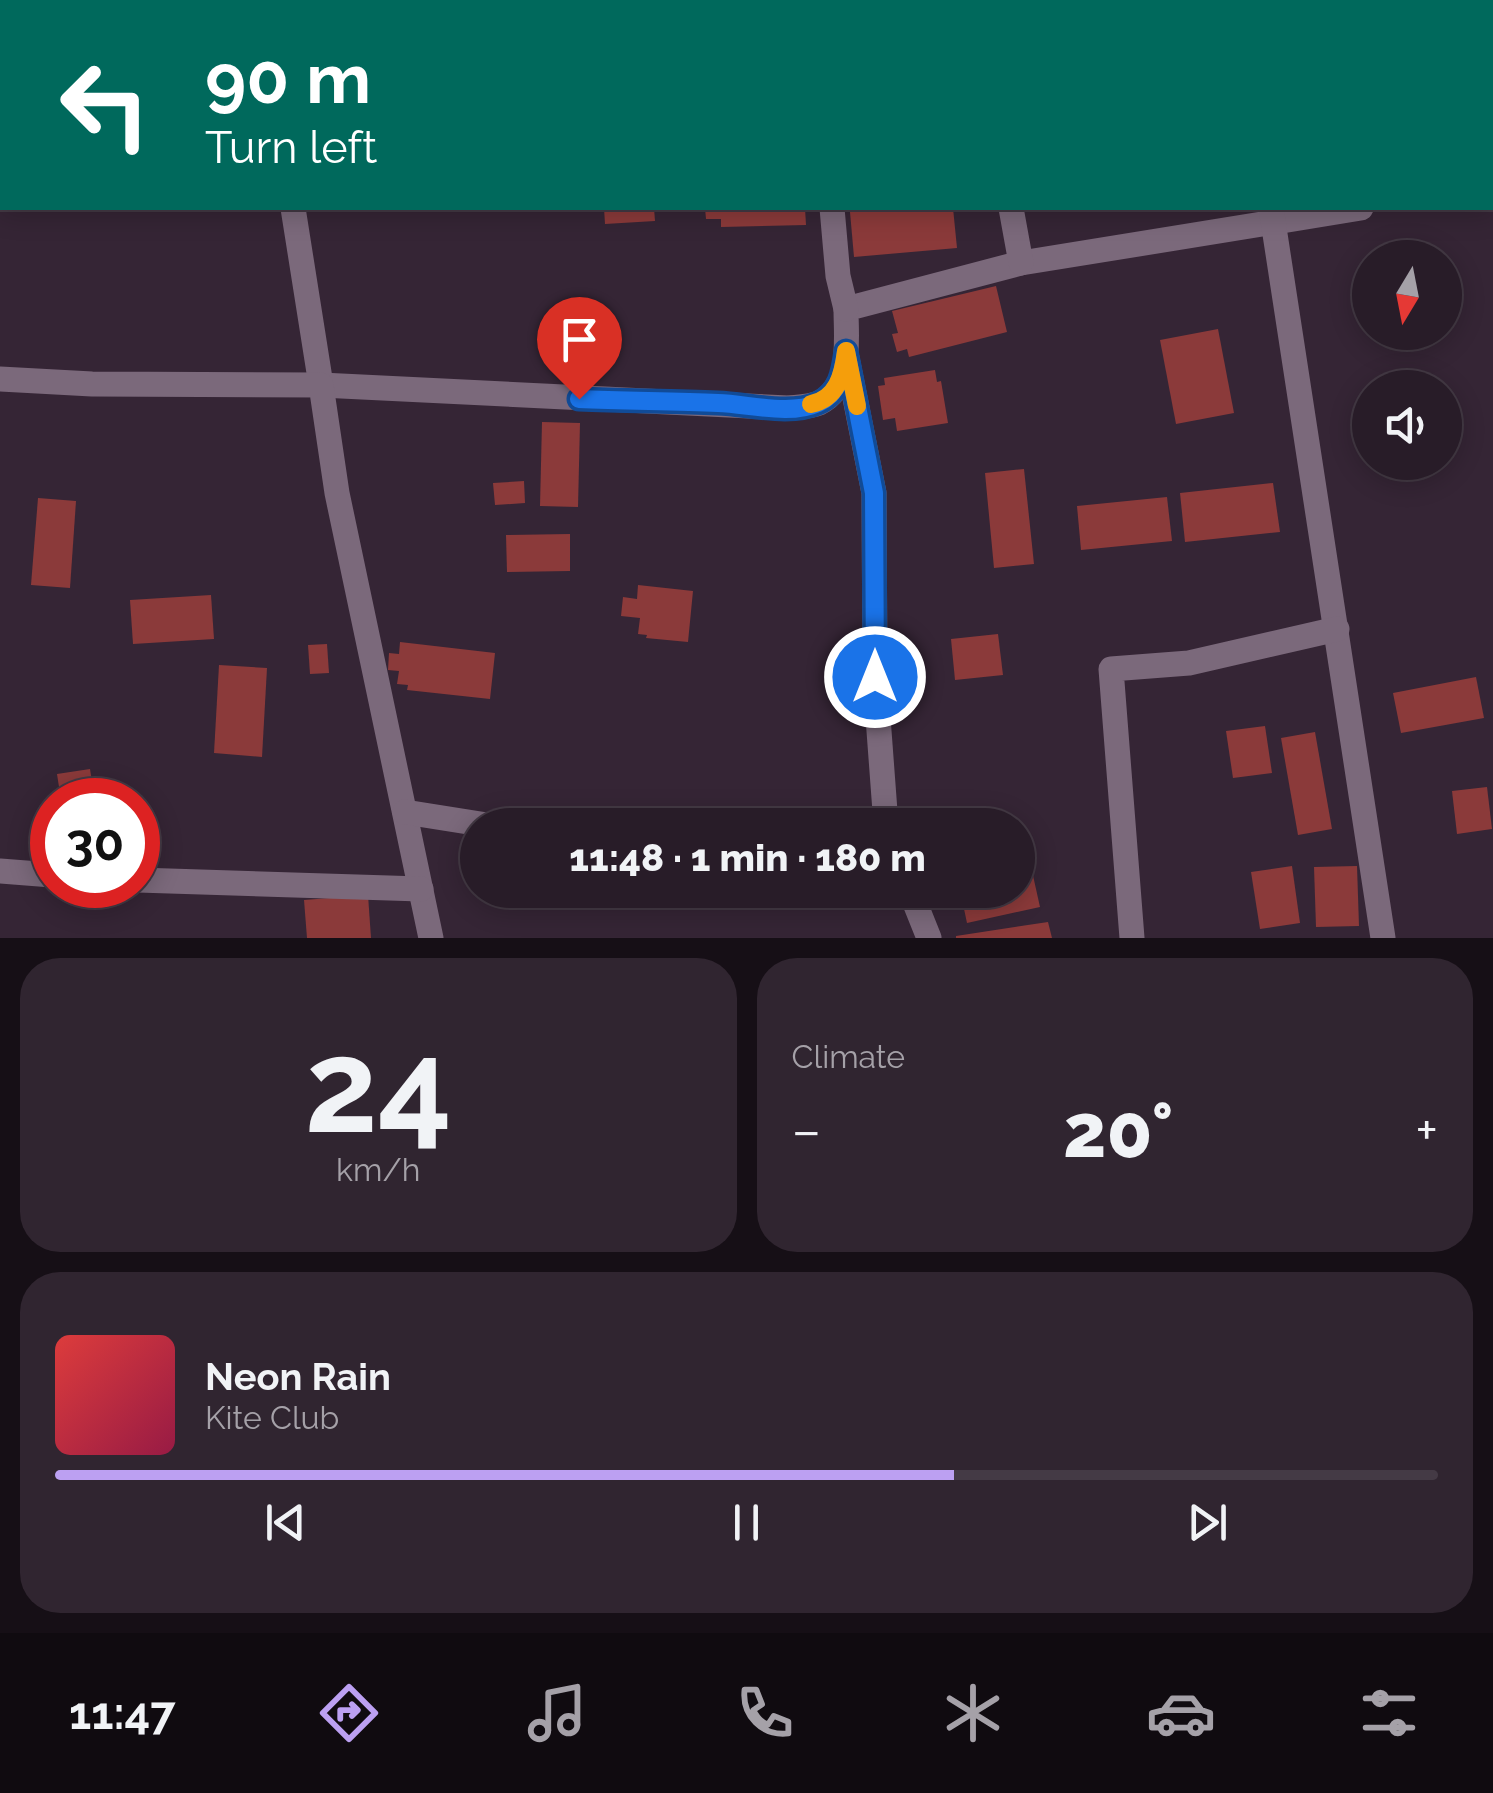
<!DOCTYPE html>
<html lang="en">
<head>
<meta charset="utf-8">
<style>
  :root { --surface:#281c28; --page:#302530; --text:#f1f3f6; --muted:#a5a1a8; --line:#443a45; --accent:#bca0f2 }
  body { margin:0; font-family:Raleway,sans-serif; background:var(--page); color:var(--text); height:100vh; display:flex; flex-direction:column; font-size:38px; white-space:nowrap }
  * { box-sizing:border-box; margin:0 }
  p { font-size:32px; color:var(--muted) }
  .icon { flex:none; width:55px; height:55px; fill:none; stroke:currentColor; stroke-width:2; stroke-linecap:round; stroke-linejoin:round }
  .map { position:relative; height:938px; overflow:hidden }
  .drawer { display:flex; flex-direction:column; gap:20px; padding:20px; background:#160f16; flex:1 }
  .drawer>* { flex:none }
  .top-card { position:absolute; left:0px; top:0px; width:1495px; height:210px; box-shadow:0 5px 25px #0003,0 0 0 2px var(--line); background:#00695c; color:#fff; overflow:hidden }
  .needle { width:65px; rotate:190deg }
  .tools { position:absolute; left:1352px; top:240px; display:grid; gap:20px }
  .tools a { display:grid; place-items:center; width:110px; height:110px; border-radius:50%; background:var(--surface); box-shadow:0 5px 25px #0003,0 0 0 2px var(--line); font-size:50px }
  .speed { position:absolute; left:30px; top:778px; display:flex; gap:20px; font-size:50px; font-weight:700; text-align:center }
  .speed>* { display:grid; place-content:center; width:130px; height:130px; border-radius:50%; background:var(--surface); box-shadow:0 5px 25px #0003,0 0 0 2px var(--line); line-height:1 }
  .speed .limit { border:15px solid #d22; background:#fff; color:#111 }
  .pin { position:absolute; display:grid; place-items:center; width:85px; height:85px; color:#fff; margin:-102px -42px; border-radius:50% 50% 50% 0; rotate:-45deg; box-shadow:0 0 10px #0007 }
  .pin .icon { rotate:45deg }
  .me { position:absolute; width:110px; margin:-55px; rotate:0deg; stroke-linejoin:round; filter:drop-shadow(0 0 8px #0008) }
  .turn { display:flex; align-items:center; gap:35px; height:210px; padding:0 40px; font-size:45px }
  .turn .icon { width:130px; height:130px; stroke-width:2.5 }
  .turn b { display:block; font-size:70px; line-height:85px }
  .big { font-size:75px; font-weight:800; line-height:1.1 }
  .drawer .tile { flex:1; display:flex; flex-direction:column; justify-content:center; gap:15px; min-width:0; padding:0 35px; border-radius:40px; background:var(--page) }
  .drawer .dial { align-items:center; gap:0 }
  .dial b { font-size:130px; line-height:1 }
  .song { display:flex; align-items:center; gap:30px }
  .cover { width:120px; height:120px; border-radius:15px; background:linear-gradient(135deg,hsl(0 70% 55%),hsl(340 70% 35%)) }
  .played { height:10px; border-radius:5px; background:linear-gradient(90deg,var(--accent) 65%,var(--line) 65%) }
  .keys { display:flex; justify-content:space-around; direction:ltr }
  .heat { display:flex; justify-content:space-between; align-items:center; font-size:55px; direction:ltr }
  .drawer .tiles { flex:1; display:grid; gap:20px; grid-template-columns:1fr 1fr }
  .tile:last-child { grid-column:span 2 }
  .trip { position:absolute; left:460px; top:808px; width:575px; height:100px; border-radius:50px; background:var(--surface); box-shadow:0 5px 25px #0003,0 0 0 2px var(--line); font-weight:800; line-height:100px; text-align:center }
  .tabs { display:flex; height:160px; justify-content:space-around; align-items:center; background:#100b10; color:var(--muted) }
  .tabs .icon { width:70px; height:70px }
  .tabs .selected { color:var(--accent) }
  .tabs b { font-size:45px; color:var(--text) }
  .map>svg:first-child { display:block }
  .building { fill:#8b3a3a }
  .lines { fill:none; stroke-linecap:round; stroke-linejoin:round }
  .street { stroke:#7b697b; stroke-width:25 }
  .route-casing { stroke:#114b97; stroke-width:25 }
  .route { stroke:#1a73e8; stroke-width:18 }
  .slow { stroke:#f59e0b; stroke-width:18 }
</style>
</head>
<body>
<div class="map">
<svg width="1493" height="938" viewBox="0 0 1493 938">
  <rect width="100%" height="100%" fill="#352535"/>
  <g class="building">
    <polygon points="604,208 654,208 655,221 605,224"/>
    <polygon points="705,208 805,208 806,225 721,227 721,219 706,219"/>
    <polygon points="900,208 953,208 957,248 854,257 850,212"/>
    <polygon points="996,286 1007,332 909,357 907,349 897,352 892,334 898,333 892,311"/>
    <polygon points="1218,329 1234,413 1176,424 1160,340"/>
    <polygon points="935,370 937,382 941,381 948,423 897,431 895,418 883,420 878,386 885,385 884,378"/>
    <polygon points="542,422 580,423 578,507 540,506"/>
    <polygon points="1024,469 1034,564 994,568 985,473"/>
    <polygon points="524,481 525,503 495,505 493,483"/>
    <polygon points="1273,483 1280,532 1185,542 1180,493"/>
    <polygon points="1167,497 1172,541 1081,550 1077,506"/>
    <polygon points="38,498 76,501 70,588 31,585"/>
    <polygon points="570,534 570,571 507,572 506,535"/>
    <polygon points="638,585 693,591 688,642 646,638 647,635 638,634 640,618 621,616 623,597 637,599"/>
    <polygon points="211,595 214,639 133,644 130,600"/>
    <polygon points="998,634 1003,675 955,680 951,639"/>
    <polygon points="400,642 495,653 490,699 407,690 408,685 397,684 399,671 388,670 389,653 399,654"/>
    <polygon points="327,644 329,673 310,674 308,645"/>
    <polygon points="219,665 267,668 262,757 214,753"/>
    <polygon points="1476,677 1484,718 1401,733 1393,693"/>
    <polygon points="1265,726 1272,773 1233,778 1226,731"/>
    <polygon points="1315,732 1332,829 1298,835 1281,738"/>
    <polygon points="90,769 95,800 61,800 57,774"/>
    <polygon points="1487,787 1492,829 1457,834 1452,791"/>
    <polygon points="1292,866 1300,923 1260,929 1251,872"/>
    <polygon points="1357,866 1359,926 1316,927 1314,867"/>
    <polygon points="1032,871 1040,907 967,923 960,890 1018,890 1018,874"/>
    <polygon points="368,895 371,938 307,938 304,900"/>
    <polygon points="1048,922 1052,938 956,938 956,936"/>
  </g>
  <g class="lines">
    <g class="street">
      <polyline points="974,0 974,2"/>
      <polyline points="1237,0 1237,2"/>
      <polyline points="0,69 2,69"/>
      <polyline points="1492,187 1493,187"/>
      <path d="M293 208 321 385 788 408C797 407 810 407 819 403 853 386 846 340 846 309L1021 263 1361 208"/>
      <polyline points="832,208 838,276 846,309"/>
      <polyline points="1011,208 1021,263"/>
      <polyline points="1271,208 1383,938"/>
      <polyline points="847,358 874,493 875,677 886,825"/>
      <polyline points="0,379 92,384 321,385 337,493 431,938"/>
      <polyline points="405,812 487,825"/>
      <polyline points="0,871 52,875"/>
      <polyline points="138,880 421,889"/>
      <polyline points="890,890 913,898 929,938"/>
      <polyline points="1132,938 1111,669 1189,663 1337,629"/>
    </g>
  </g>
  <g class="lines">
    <g class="route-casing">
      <path id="route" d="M579 399C626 401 672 401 718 403 749 404 790 416 818 403 840 393 843 372 846 351L874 493 875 677"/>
    </g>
    <use href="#route" class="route"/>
    <path class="slow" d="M811 404C837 399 843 375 846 351L857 406"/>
  </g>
</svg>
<div class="tools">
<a><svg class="needle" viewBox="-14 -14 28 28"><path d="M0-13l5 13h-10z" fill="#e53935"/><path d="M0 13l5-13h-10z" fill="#a5a1a8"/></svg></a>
<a><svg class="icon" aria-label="sound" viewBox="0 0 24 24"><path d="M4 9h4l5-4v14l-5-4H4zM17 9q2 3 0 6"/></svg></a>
</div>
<div class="speed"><div class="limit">30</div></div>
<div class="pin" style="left:579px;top:399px;background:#d93025"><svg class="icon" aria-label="arrive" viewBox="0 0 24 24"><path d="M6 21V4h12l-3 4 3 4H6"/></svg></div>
<svg class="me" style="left:875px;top:677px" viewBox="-20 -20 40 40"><circle r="17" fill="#1a73e8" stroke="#fff" stroke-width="3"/><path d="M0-11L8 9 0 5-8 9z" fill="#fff"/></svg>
<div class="trip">11:48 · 1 min · 180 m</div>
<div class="top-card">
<div class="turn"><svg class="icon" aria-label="left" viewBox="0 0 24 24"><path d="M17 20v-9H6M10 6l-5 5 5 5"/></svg><div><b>90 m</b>Turn left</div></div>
</div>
</div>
<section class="drawer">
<div class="tiles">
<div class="tile dial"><b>24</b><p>km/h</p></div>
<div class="tile"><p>Climate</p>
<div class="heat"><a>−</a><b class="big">20°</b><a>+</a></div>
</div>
<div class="tile">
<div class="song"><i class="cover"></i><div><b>Neon Rain</b><p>Kite Club</p></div></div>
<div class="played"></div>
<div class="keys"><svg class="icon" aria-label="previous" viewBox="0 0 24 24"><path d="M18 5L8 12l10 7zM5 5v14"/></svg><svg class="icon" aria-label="pause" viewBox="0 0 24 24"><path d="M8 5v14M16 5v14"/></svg><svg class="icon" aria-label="next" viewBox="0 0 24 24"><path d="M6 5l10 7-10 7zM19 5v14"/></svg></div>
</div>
</div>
</section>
<nav class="tabs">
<b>11:47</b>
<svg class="icon selected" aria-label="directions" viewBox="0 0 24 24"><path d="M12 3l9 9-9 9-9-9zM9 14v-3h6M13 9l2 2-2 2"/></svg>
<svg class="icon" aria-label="music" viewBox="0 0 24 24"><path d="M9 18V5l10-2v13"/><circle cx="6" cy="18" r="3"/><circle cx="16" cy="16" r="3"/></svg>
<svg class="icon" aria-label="phone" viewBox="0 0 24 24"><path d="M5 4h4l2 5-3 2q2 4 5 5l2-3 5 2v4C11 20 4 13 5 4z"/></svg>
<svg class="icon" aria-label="climate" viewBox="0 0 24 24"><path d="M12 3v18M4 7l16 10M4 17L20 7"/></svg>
<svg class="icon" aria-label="car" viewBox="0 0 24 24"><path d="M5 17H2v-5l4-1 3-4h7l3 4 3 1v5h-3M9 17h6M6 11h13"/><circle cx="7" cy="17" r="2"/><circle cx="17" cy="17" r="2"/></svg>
<svg class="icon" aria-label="filters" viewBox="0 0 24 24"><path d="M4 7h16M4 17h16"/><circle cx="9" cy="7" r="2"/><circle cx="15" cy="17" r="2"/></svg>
</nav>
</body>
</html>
